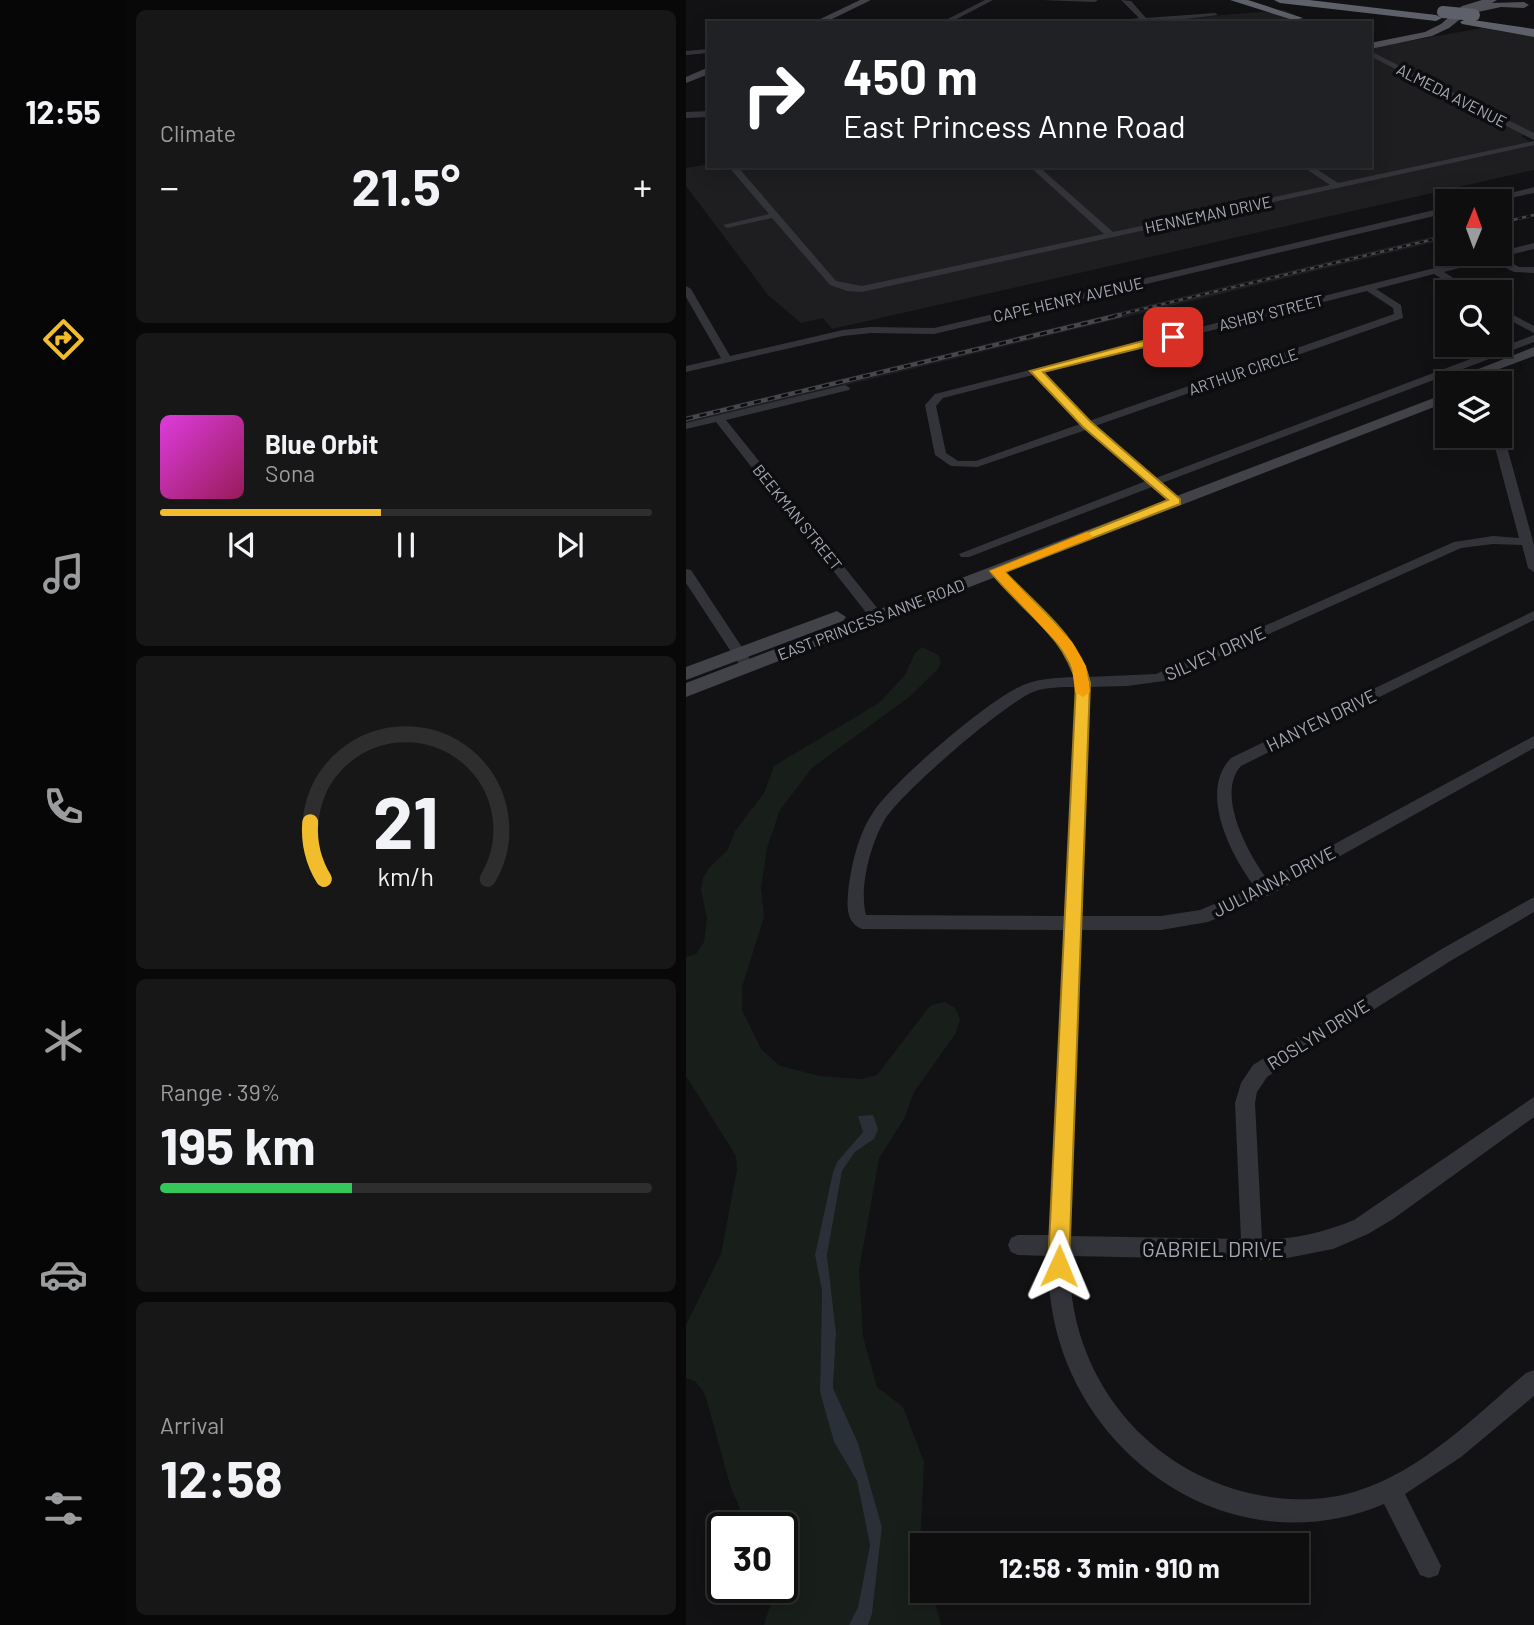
<!DOCTYPE html>
<html lang="en">
<head>
<meta charset="utf-8">
<style>
  :root { --surface:#0e0e0f; --page:#171718; --text:#f1f3f6; --muted:#9b9c9e; --line:#2e2e2f; --accent:#f2bd2c }
  body { margin:0; font-family:Barlow,sans-serif; background:var(--page); color:var(--text); height:100vh; display:flex; flex-direction:column; font-size:26px; white-space:nowrap }
  * { box-sizing:border-box; margin:0 }
  p { font-size:23px; color:var(--muted) }
  .icon { flex:none; width:38px; height:38px; fill:none; stroke:currentColor; stroke-width:2; stroke-linecap:round; stroke-linejoin:round }
  .map { position:relative; flex:1; overflow:hidden }
  .panel { display:flex; flex-direction:column; gap:10px; padding:10px; background:#080808; width:560px }
  .panel>* { flex:none }
  .hud { position:absolute; left:21px; top:21px; width:665px; height:147px; border-radius:0px; box-shadow:0 4px 18px #0003,0 0 0 2px var(--line); background:#202124; color:#fff; overflow:hidden }
  .needle { width:46px; rotate:1deg }
  .controls { position:absolute; left:749px; top:189px; display:grid; gap:14px }
  .controls a { display:grid; place-items:center; width:77px; height:77px; border-radius:0px; background:var(--surface); box-shadow:0 4px 18px #0003,0 0 0 2px var(--line); font-size:35px }
  .speed { position:absolute; left:21px; top:1512px; display:flex; gap:14px; font-size:35px; font-weight:700; text-align:center }
  .speed>* { display:grid; place-content:center; width:91px; height:91px; border-radius:50%; background:var(--surface); box-shadow:0 4px 18px #0003,0 0 0 2px var(--line); line-height:1 }
  .speed .limit { border:4px solid #111; border-radius:10px; background:#fff; color:#111 }
  .pin { position:absolute; display:grid; place-items:center; width:60px; height:60px; color:#fff; margin:-30px; border-radius:14px; box-shadow:0 4px 10px #0006 }
  .me { position:absolute; width:77px; margin:-38px; rotate:1deg; stroke-linejoin:round; filter:drop-shadow(0 0 5px #0008) }
  .turn { display:flex; align-items:center; gap:24px; height:147px; padding:0 21px; font-size:32px }
  .turn .icon { width:91px; height:91px; stroke-width:2.5 }
  .turn b { display:block; font-size:49px; line-height:60px }
  .big { font-size:52px; font-weight:700; line-height:1.1 }
  .panel .card { flex:1; display:flex; flex-direction:column; justify-content:center; gap:10px; min-width:0; padding:0 24px; border-radius:10px; background:var(--page) }
  .panel .dial { align-items:center; gap:0 }
  .dial svg { height:182px; overflow:visible; fill:none; stroke:var(--line); stroke-width:7; stroke-linecap:round; text-anchor:middle }
  .dial text { fill:var(--text); stroke:none }
  .song { display:flex; align-items:center; gap:21px }
  .cover { width:84px; height:84px; border-radius:10px; background:linear-gradient(135deg,hsl(300 70% 55%),hsl(330 70% 35%)) }
  .played { height:7px; border-radius:4px; background:linear-gradient(90deg,var(--accent) 45%,var(--line) 45%) }
  .keys { display:flex; justify-content:space-around; direction:ltr }
  .heat { display:flex; justify-content:space-between; align-items:center; font-size:38px; direction:ltr }
  .charge { height:10px; border-radius:5px; background:linear-gradient(90deg,#34c759 39%,var(--line) 0) }
  .trip { position:absolute; left:224px; top:1533px; width:399px; height:70px; border-radius:0px; background:var(--surface); box-shadow:0 4px 18px #0003,0 0 0 2px var(--line); font-weight:700; line-height:70px; text-align:center }
  main { display:flex; flex:1; min-height:0 }
  .menu { display:flex; flex-direction:column; width:126px; justify-content:space-around; align-items:center; background:#060606; color:var(--muted) }
  .menu .icon { width:49px; height:49px }
  .menu .current { color:var(--accent) }
  .menu b { font-size:32px; color:var(--text) }
  .map>svg:first-child { display:block }
  .built { fill:#1e1e21 }
  .green { fill:#181f1a }
  .water { fill:#293037 }
  .lines { fill:none; stroke-linecap:round; stroke-linejoin:round }
  .minor { fill:#333439; fill-rule:evenodd }
  .tertiary { fill:#333439; fill-rule:evenodd }
  .secondary { fill:#414349; fill-rule:evenodd }
  .primary { fill:#4f5058; fill-rule:evenodd }
  .motorway { fill:#5f616a; fill-rule:evenodd }
  .rail-far1-casing { stroke:#46484e; stroke-width:2.5 }
  .rail-casing { stroke:#46484e; stroke-width:4.5 }
  .rail-far1 { stroke:#0d0d0f; stroke-width:2; stroke-dasharray:4.5; stroke-linecap:butt }
  .rail { stroke:#0d0d0f; stroke-width:2.5; stroke-dasharray:7; stroke-linecap:butt }
  .motorway-bridge { stroke:#5f616a; stroke-width:12 }
  .route { fill:#f2bd2c; stroke:#9d7b1d; stroke-width:2 }
  .slow { fill:#f59e0b }
  .labels { text-anchor:middle; dominant-baseline:central; stroke-width:7; stroke-linejoin:round; paint-order:stroke }
  .far-street-label { font-size:16px; fill:#a4a8b4; stroke:#0d0d0f }
  .street-label { font-size:18px; fill:#a4a8b4; stroke:#0d0d0f }
  .near-street-label { font-size:21px; fill:#a4a8b4; stroke:#0d0d0f }
</style>
</head>
<body>
<main>
<nav class="menu">
<b>12:55</b>
<svg class="icon current" aria-label="directions" viewBox="0 0 24 24"><path d="M12 3l9 9-9 9-9-9zM9 14v-3h6M13 9l2 2-2 2"/></svg>
<svg class="icon" aria-label="music" viewBox="0 0 24 24"><path d="M9 18V5l10-2v13"/><circle cx="6" cy="18" r="3"/><circle cx="16" cy="16" r="3"/></svg>
<svg class="icon" aria-label="phone" viewBox="0 0 24 24"><path d="M5 4h4l2 5-3 2q2 4 5 5l2-3 5 2v4C11 20 4 13 5 4z"/></svg>
<svg class="icon" aria-label="climate" viewBox="0 0 24 24"><path d="M12 3v18M4 7l16 10M4 17L20 7"/></svg>
<svg class="icon" aria-label="car" viewBox="0 0 24 24"><path d="M5 17H2v-5l4-1 3-4h7l3 4 3 1v5h-3M9 17h6M6 11h13"/><circle cx="7" cy="17" r="2"/><circle cx="17" cy="17" r="2"/></svg>
<svg class="icon" aria-label="filters" viewBox="0 0 24 24"><path d="M4 7h16M4 17h16"/><circle cx="9" cy="7" r="2"/><circle cx="15" cy="17" r="2"/></svg>
</nav>
<section class="panel">
<div class="card"><p>Climate</p>
<div class="heat"><a>−</a><b class="big">21.5°</b><a>+</a></div>
</div>
<div class="card">
<div class="song"><i class="cover"></i><div><b>Blue Orbit</b><p>Sona</p></div></div>
<div class="played"></div>
<div class="keys"><svg class="icon" aria-label="previous" viewBox="0 0 24 24"><path d="M18 5L8 12l10 7zM5 5v14"/></svg><svg class="icon" aria-label="pause" viewBox="0 0 24 24"><path d="M8 5v14M16 5v14"/></svg><svg class="icon" aria-label="next" viewBox="0 0 24 24"><path d="M6 5l10 7-10 7zM19 5v14"/></svg></div>
</div>
<div class="card dial"><svg viewBox="0 0 100 80">
<path d="M14 69A42 42 0 1 1 86 69"/>
<path d="M14 69A42 42 0 0 1 8 44" stroke="#f2bd2c"/>
<text x="50" y="56" font-size="32" font-weight="700">21</text>
<text x="50" y="72" font-size="11">km/h</text>
</svg></div>
<div class="card"><p>Range · 39%</p><b class="big">195 km</b><div class="charge"></div></div>
<div class="card"><p>Arrival</p><b class="big">12:58</b></div>
</section>
<div class="map">
<svg width="848" height="1625" viewBox="0 0 848 1625">
  <rect width="100%" height="100%" fill="#121214"/>
  <g class="built">
    <polygon points="598,10 627,23 438,23"/>
    <polygon points="796,28 848,37 848,133 835,136 848,144 848,170 146,329 137,318 115,323 82,295 0,186 0,168 23,164 684,166 684,48"/>
    <polygon points="761,233 761,239 0,424 0,416"/>
  </g>
  <polygon class="green" points="236,647 252,655 255,662 252,669 223,697 126,768 94,810 81,848 75,888 78,917 56,987 56,1010 75,1049 94,1066 134,1076 176,1079 191,1075 244,1006 258,1002 269,1008 274,1019 270,1033 228,1092 218,1119 193,1158 173,1270 177,1336 191,1387 217,1407 238,1462 234,1546 236,1591 246,1591 255,1625 182,1625 186,1614 196,1527 172,1443 147,1388 150,1333 141,1255 156,1171 169,1152 188,1139 177,1132 151,1162 147,1172 129,1255 136,1291 134,1392 148,1442 171,1481 184,1545 172,1607 163,1625 78,1625 85,1602 84,1587 96,1587 96,1528 62,1528 44,1485 19,1394 9,1381 0,1378 0,1325 35,1254 51,1170 50,1156 0,1076 0,957 10,954 18,942 21,919 15,889 17,878 23,868 41,851 49,831 78,793 88,766 193,703 219,675 229,653"/>
  <polygon class="water" points="187,1115 192,1129 188,1139 169,1152 156,1171 141,1255 150,1333 147,1388 172,1443 196,1527 186,1614 182,1625 163,1625 172,1607 184,1545 171,1481 148,1442 134,1392 136,1291 129,1255 147,1172 151,1162 177,1132 172,1116"/>
  <g class="lines">
    <g class="minor">
      <polygon points="299,0 307,0 263,23 254,23"/>
      <polygon points="355,0 412,0 409,2"/>
      <polygon points="435,0 445,1 460,18 529,13 532,15 464,23 407,23 453,18"/>
      <polygon points="23,49 23,53 0,55 0,51"/>
      <polygon points="848,141 848,145 176,292 161,291 144,285 86,218 41,228 37,225 83,214 42,166 51,166 150,281 176,286 418,234 343,166 352,166 427,232 644,185 616,166 626,166 652,183"/>
      <polygon points="848,187 848,193 809,201 795,201"/>
      <polygon points="761,207 761,213 248,334 185,333 157,336 0,372 0,366 35,358 0,297 0,286 5,289 44,356 157,330 185,327 248,328"/>
      <path d="M848 243V249L814 257 833 267H848V273L828 272 804 260 758 272 789 292H778L748 274 690 289 715 305 717 318 409 426 470 478 848 335V342L476 483 494 498V504H486L466 487 283 557H275L273 554 460 481 400 430 291 467 265 466 249 455 239 405 249 394ZM681 291 707 308 708 314 403 421 357 373ZM347 375 394 424 290 461H272L260 453 250 406 257 398Z"/>
      <polygon points="814,308 848,326 848,333 814,315"/>
      <polygon points="756,383 761,385 761,393 751,386"/>
      <polygon points="159,385 164,388 163,390 40,420 196,614 198,617 191,621 186,620 30,422 0,429 0,423"/>
      <path d="M814 433 818 436 848 545V572L842 568 836 545 807 544 775 548 478 681 441 686 404 687 396 916H475L514 910 569 887C545 856 512 792 545 758L848 611V620L555 766C529 794 563 856 582 880L848 736V748L586 894 522 922 475 930H395L384 1236 555 1239 549 1103 555 1083 567 1065 754 950 848 897V912L766 960 581 1077 571 1092 569 1103 576 1239C607 1240 639 1232 668 1220L848 1097V1117L707 1219 682 1234 647 1249 591 1260 384 1256C380 1366 450 1462 555 1491 593 1501 633 1503 671 1491 736 1471 789 1416 840 1373L848 1370V1396L775 1457 719 1494 755 1566 752 1575 743 1578 734 1575 698 1504C531 1575 354 1432 363 1256L332 1255 325 1252 322 1245 325 1238 332 1235H364L378 930 176 929C160 923 161 907 162 893 165 866 172 834 188 811 208 781 306 696 340 684 355 678 372 678 388 677L369 639 305 574V568H315C348 600 387 632 402 677L470 674 768 542 807 536 833 538 806 436H814ZM390 687 379 916 180 915C173 888 184 846 198 821 213 794 318 704 347 692 360 687 376 687 390 687Z"/>
      <polygon points="0,569 5,570 67,664 69,667 67,670 57,670 0,583"/>
    </g>
    <g class="tertiary">
      <polygon points="684,51 848,133 848,140 684,56"/>
      <polygon points="23,111 23,117 0,118 0,112"/>
    </g>
    <g class="secondary">
      <polygon points="174,0 185,0 138,23 126,23"/>
      <polygon points="23,67 23,74 0,83 0,77"/>
      <polygon points="848,347 848,356 776,383 761,383 761,387 757,383"/>
      <polygon points="761,393 761,402 0,697 0,683"/>
      <polygon points="151,611 160,617 157,621 0,680 0,667"/>
    </g>
    <polygon class="primary" points="796,0 811,0 806,3 838,2 843,5 838,8 815,7 792,12 787,9 763,28 746,36 684,49 684,43 739,32 755,24 776,6"/>
    <g class="motorway">
      <polygon points="544,0 562,0 617,18 607,20"/>
      <polygon points="588,0 623,0 750,15 756,18 750,21 594,3"/>
      <polygon points="780,19 848,29 848,37 776,24 774,22"/>
    </g>
    <g class="rail-far1-casing">
      <g id="rail-far1">
        <polyline points="814,223 848,215"/>
        <polyline points="427,316 761,236"/>
      </g>
    </g>
    <g class="rail-casing">
      <polyline id="rail" points="0,419 434,315"/>
    </g>
    <use href="#rail-far1" class="rail-far1"/>
    <use href="#rail" class="rail"/>
    <polyline class="motorway-bridge" points="757,12 788,15"/>
  </g>
  <path class="route" d="M487 333 491 334V339L357 372 405 422 494 499V504L319 572C350 605 394 637 404 683L383 1266 380 1274 373 1277 365 1274 362 1266 390 683C380 636 332 608 304 571L482 500 397 427 344 371Z"/>
  <polygon class="slow" points="401,532 407,536 405,538 319,572 386,642 400,666 404,692 397,697 389,692 386,666 376,648 304,571"/>
  <g class="labels">
    <g class="far-street-label">
      <text transform="translate(766 95) rotate(27)">ALMEDA AVENUE</text>
      <text transform="translate(522 214) rotate(-12)">HENNEMAN DRIVE</text>
      <text transform="translate(382 299) rotate(-13)">CAPE HENRY AVENUE</text>
      <text transform="translate(585 312) rotate(-14)">ASHBY STREET</text>
      <text transform="translate(557 371) rotate(-19)">ARTHUR CIRCLE</text>
      <text transform="translate(112 517) rotate(51)">BEEKMAN STREET</text>
      <text transform="translate(185 619) rotate(-21)">EAST PRINCESS ANNE ROAD</text>
    </g>
    <g class="street-label">
      <text transform="translate(529 653) rotate(-24)">SILVEY DRIVE</text>
      <text transform="translate(635 720) rotate(-26)">HANYEN DRIVE</text>
      <text transform="translate(588 881) rotate(-27)">JULIANNA DRIVE</text>
      <text transform="translate(632 1034) rotate(-32)">ROSLYN DRIVE</text>
    </g>
    <g class="near-street-label">
      <text x="527" y="1248">GABRIEL DRIVE</text>
    </g>
  </g>
</svg>
<div class="controls">
<a><svg class="needle" viewBox="-14 -14 28 28"><path d="M0-13l5 13h-10z" fill="#e53935"/><path d="M0 13l5-13h-10z" fill="#9b9c9e"/></svg></a>
<a><svg class="icon" aria-label="search" viewBox="0 0 24 24"><circle cx="10" cy="10" r="6"/><path d="M15 15l6 6"/></svg></a>
<a><svg class="icon" aria-label="layers" viewBox="0 0 24 24"><path d="M12 4l9 5-9 5-9-5zM3 14l9 5 9-5"/></svg></a>
</div>
<div class="speed"><div class="limit">30</div></div>
<div class="pin" style="left:487px;top:337px;background:#d93025"><svg class="icon" aria-label="arrive" viewBox="0 0 24 24"><path d="M6 21V4h12l-3 4 3 4H6"/></svg></div>
<svg class="me" style="left:373px;top:1266px" viewBox="-20 -20 40 40"><path d="M0-17L14 15 0 8-14 15z" fill="#f2bd2c" stroke="#fff" stroke-width="4"/></svg>
<div class="trip">12:58 · 3 min · 910 m</div>
<div class="hud">
<div class="turn"><svg class="icon" aria-label="right" viewBox="0 0 24 24"><path d="M7 20v-9h11M14 6l5 5-5 5"/></svg><div><b>450 m</b>East Princess Anne Road</div></div>
</div>
</div>
</main>
</body>
</html>
